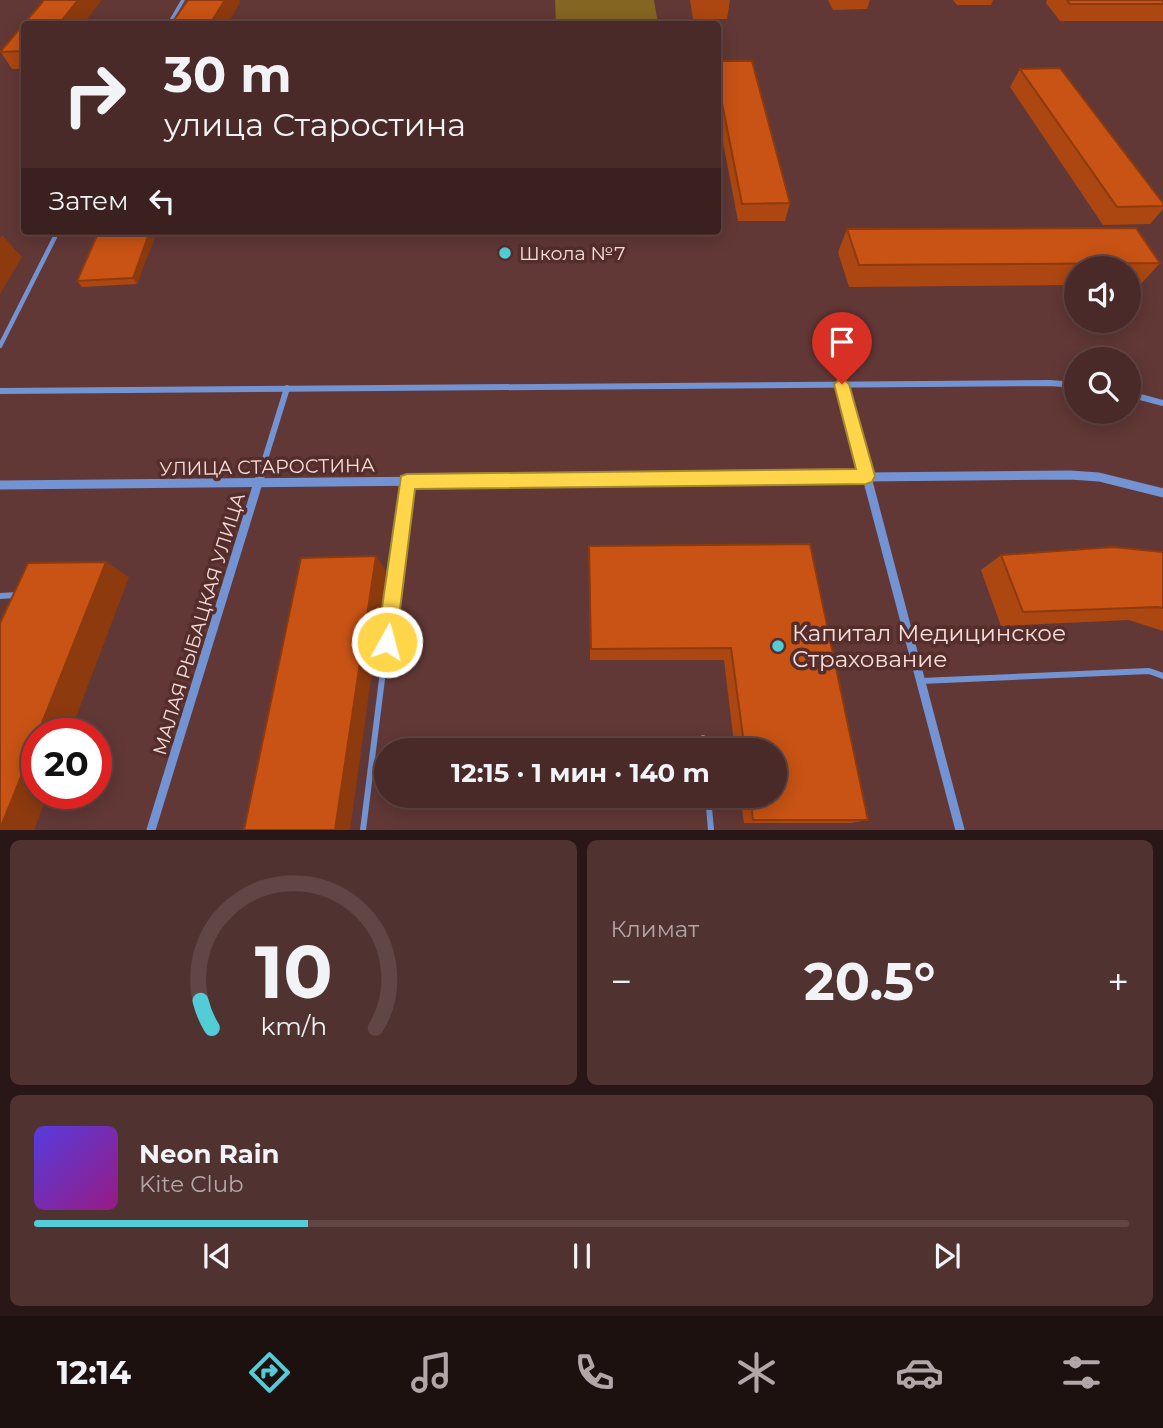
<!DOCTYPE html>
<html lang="ru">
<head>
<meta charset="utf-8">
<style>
  :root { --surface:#492a28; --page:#503230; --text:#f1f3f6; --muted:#b1a7a8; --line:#614645; --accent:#52ccd6 }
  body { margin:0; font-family:Montserrat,sans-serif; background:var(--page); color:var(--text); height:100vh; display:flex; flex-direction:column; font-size:26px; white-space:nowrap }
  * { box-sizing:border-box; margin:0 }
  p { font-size:23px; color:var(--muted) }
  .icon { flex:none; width:38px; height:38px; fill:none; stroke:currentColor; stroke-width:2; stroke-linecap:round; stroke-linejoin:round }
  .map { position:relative; height:830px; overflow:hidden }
  .panel { display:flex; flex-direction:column; gap:10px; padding:10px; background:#281716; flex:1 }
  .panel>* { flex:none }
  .top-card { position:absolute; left:21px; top:21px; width:700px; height:214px; border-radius:7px; box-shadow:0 4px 18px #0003,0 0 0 2px var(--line); background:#492a28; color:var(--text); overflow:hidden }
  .fabs { position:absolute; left:1064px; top:256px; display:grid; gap:14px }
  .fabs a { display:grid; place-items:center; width:77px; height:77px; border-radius:50%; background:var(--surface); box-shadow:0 4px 18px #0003,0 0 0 2px var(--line); font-size:35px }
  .speed { position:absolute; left:21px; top:718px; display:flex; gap:14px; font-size:35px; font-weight:700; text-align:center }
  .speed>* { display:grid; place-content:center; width:91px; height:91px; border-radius:50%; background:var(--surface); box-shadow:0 4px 18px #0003,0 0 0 2px var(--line); line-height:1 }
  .speed .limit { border:10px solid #d22; background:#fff; color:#111 }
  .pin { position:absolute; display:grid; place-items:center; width:60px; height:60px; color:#fff; margin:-72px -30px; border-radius:50% 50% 50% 0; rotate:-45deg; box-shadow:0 0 7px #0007 }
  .pin .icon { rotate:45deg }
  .me { position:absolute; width:77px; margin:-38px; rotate:7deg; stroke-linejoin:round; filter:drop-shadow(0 0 5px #0008) }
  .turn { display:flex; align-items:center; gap:24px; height:147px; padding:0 28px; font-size:32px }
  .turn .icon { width:91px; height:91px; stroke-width:2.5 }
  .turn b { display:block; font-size:49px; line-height:60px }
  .then { display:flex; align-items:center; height:66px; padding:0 28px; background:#0003; gap:14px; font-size:26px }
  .big { font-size:52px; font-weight:700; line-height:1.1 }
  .panel .tile { flex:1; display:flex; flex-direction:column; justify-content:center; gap:10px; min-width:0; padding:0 24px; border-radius:10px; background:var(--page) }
  .panel .dial { align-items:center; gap:0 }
  .dial svg { height:182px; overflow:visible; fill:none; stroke:var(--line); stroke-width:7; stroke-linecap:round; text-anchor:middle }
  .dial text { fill:var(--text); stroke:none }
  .song { display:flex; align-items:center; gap:21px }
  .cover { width:84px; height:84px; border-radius:10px; background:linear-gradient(135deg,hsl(250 70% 55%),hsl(310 70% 35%)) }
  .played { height:7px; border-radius:4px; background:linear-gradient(90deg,var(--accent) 25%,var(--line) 25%) }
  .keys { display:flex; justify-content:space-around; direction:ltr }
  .heat { display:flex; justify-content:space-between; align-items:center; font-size:38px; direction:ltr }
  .panel .tiles { flex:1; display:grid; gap:10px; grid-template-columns:1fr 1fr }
  .tile:last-child { grid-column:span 2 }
  .trip { position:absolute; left:374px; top:738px; width:413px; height:70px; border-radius:35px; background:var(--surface); box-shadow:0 4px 18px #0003,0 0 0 2px var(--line); font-weight:700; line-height:70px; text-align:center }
  .tab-bar { display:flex; height:112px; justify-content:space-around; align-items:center; background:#1d1110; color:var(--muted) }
  .tab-bar .icon { width:49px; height:49px }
  .tab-bar .on { color:var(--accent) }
  .tab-bar b { font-size:32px; color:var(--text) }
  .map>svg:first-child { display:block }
  .green { fill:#846521 }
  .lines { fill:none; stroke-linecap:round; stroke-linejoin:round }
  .lane-far2 { stroke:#7493d2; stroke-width:3.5 }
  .lane-far1 { stroke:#7493d2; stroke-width:4.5 }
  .lane { stroke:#7493d2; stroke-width:6 }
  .street-far1 { stroke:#7493d2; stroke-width:6 }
  .street { stroke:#7493d2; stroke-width:9 }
  .wall { fill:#ac4711 }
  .shaded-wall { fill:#8c3a0e }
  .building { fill:#c85314; stroke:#8c3a0e; stroke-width:2 }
  .route { fill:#ffd54a; stroke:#a68a30; stroke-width:2 }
  .poi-dot { fill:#52ccd6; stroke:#552e2c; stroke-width:2.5 }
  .labels { text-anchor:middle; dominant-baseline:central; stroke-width:7; stroke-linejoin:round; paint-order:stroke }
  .poi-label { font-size:19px; fill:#f7dddb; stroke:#552e2c; text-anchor:start }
  .street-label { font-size:19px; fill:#f7dddb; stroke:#552e2c }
  .near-poi-label { font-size:23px; fill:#f7dddb; stroke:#552e2c; text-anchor:start }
</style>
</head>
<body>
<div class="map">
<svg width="1163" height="830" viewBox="0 0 1163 830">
  <rect width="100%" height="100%" fill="#613836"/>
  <polygon class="green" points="555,0 654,0 658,24 556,24"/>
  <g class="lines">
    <polyline class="lane-far2" points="169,24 183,0"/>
    <polyline class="lane-far1" points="0,346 58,231"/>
    <g class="lane">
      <polyline points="0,596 17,595"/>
      <polyline points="921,681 1149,671 1163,676"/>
      <polyline points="703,738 704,751"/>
      <polyline points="708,796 711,830"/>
      <polyline points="363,830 407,481"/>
    </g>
    <g class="street-far1">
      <polyline points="842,384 865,472"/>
      <polyline points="0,391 1050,383 1076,385"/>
      <polyline points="1129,394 1163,403"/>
      <polyline points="261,472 287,388"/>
    </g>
    <g class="street">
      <polyline points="865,470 960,830"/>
      <polyline points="0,485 1070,475 1099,477 1163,493"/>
      <polyline points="151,830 262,470"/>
    </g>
  </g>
  <g class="wall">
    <polygon points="690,0 730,0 727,19 693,19"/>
    <polygon points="828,0 870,0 867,9 833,10"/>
    <polygon points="953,0 993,0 991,5 957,5"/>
    <polygon points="1047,0 1163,0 1163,21 1060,21 1046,3"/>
    <polygon points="24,24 24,69 12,69 0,51"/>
    <polygon points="718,61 790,203 785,221 738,221 718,116"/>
    <polygon points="1020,69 1163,203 1163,209 1150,224 1103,225 1010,87"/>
    <polygon points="847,229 1160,263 1140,285 1129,285 1129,268 1076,268 1076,285 849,287 838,252"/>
    <polygon points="99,231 156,231 137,284 82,287 77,281"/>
    <polygon points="359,231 621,231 620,234 360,235"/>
    <polygon points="810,544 868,820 851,823 744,823 740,796 775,796 775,751 735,751 724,660 590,660 589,546"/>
    <polygon points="1163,552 1163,631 1129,620 1001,626 981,570 1001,555"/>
  </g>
  <g class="shaded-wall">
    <polygon points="78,0 102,0 83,24 59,24"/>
    <polygon points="225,0 239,0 240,2 228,24 210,24"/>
    <polygon points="150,231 157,232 137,284 133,278"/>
    <polygon points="2,235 22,257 0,294 0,238"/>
    <polygon points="376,556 386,571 350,830 335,830"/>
    <polygon points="106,562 129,577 70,733 38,733"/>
    <polygon points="37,737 37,793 48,793 34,830 0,830"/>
  </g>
  <g class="building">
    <polygon points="44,0 78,0 59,24 24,24 24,51 0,52"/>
    <polygon points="188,0 225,0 210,24 171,24"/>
    <polygon points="1067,0 1163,0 1163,4 1070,4"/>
    <polygon points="718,61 752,61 790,203 742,204 718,83"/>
    <polygon points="1060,68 1163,203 1163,206 1117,207 1020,69"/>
    <polygon points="1136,228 1160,263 859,265 847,229"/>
    <polygon points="99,231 150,231 133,278 77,281"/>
    <polygon points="810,544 868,820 753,820 750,796 775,796 775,751 745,751 731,648 591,649 589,546"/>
    <polygon points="1113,547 1163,552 1163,608 1158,607 1023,612 1001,555"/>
    <polygon points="376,556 335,830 244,830 301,558"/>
    <polygon points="106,562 38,733 37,733 37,737 0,829 0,623 28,563"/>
  </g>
  <polygon class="route" points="842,378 849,384 875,476 872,482 866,484 415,489 396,642 394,649 387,652 380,649 377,642 401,476 407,474 856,469 834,384"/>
  <g class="poi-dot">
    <circle cx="505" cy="253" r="7"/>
    <circle cx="778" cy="646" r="7"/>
  </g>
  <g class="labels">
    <g class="poi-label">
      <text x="519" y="253">Школа №7</text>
    </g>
    <g class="street-label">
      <text transform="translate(267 467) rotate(-1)">УЛИЦА СТАРОСТИНА</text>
      <text transform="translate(199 624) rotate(-73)">МАЛАЯ РЫБАЦКАЯ УЛИЦА</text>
    </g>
    <g class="near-poi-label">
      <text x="792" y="633">Капитал Медицинское<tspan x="792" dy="26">Страхование</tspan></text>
    </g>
  </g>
</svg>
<div class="fabs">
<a><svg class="icon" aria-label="sound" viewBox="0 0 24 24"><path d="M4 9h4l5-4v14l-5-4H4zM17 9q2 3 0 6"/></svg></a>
<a><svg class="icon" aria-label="search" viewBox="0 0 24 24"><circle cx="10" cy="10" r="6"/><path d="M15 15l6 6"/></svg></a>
</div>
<div class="speed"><div class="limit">20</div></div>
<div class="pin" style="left:842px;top:384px;background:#d93025"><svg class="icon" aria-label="arrive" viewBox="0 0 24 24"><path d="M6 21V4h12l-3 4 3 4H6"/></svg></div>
<svg class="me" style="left:387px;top:642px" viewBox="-20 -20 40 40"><circle r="17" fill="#ffd54a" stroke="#fff" stroke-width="3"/><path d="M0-11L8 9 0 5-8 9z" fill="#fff"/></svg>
<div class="trip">12:15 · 1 мин · 140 m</div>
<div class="top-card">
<div class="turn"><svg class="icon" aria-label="right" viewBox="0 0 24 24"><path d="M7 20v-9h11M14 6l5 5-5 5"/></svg><div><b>30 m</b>улица Старостина</div></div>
<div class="then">Затем<svg class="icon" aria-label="left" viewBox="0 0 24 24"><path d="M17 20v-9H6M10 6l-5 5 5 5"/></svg></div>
</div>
</div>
<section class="panel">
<div class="tiles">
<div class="tile dial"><svg viewBox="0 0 100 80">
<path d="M14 69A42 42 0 1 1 86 69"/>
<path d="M14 69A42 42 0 0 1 9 57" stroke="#52ccd6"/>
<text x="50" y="56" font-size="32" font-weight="700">10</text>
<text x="50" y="72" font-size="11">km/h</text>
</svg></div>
<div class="tile"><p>Климат</p>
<div class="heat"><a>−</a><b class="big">20.5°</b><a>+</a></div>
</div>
<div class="tile">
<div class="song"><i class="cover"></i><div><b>Neon Rain</b><p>Kite Club</p></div></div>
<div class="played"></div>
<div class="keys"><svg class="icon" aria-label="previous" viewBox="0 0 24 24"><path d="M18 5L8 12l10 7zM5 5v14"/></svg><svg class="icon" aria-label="pause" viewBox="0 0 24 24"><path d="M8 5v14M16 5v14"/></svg><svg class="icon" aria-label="next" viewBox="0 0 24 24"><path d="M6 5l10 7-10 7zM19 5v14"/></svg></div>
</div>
</div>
</section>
<nav class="tab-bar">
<b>12:14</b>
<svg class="icon on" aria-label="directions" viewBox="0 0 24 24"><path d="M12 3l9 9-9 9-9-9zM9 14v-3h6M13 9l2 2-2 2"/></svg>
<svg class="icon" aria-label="music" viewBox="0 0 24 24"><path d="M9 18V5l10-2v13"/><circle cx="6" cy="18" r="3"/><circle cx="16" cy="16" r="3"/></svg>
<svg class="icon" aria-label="phone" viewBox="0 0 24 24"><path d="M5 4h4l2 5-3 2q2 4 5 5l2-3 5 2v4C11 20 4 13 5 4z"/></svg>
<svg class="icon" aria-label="climate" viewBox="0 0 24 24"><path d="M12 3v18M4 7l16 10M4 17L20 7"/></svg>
<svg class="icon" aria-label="car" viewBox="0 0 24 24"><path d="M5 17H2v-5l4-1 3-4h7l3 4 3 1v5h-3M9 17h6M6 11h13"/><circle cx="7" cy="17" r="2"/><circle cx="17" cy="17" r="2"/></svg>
<svg class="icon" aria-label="filters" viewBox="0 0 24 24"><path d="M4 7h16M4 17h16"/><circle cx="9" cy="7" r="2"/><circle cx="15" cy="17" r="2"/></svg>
</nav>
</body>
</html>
